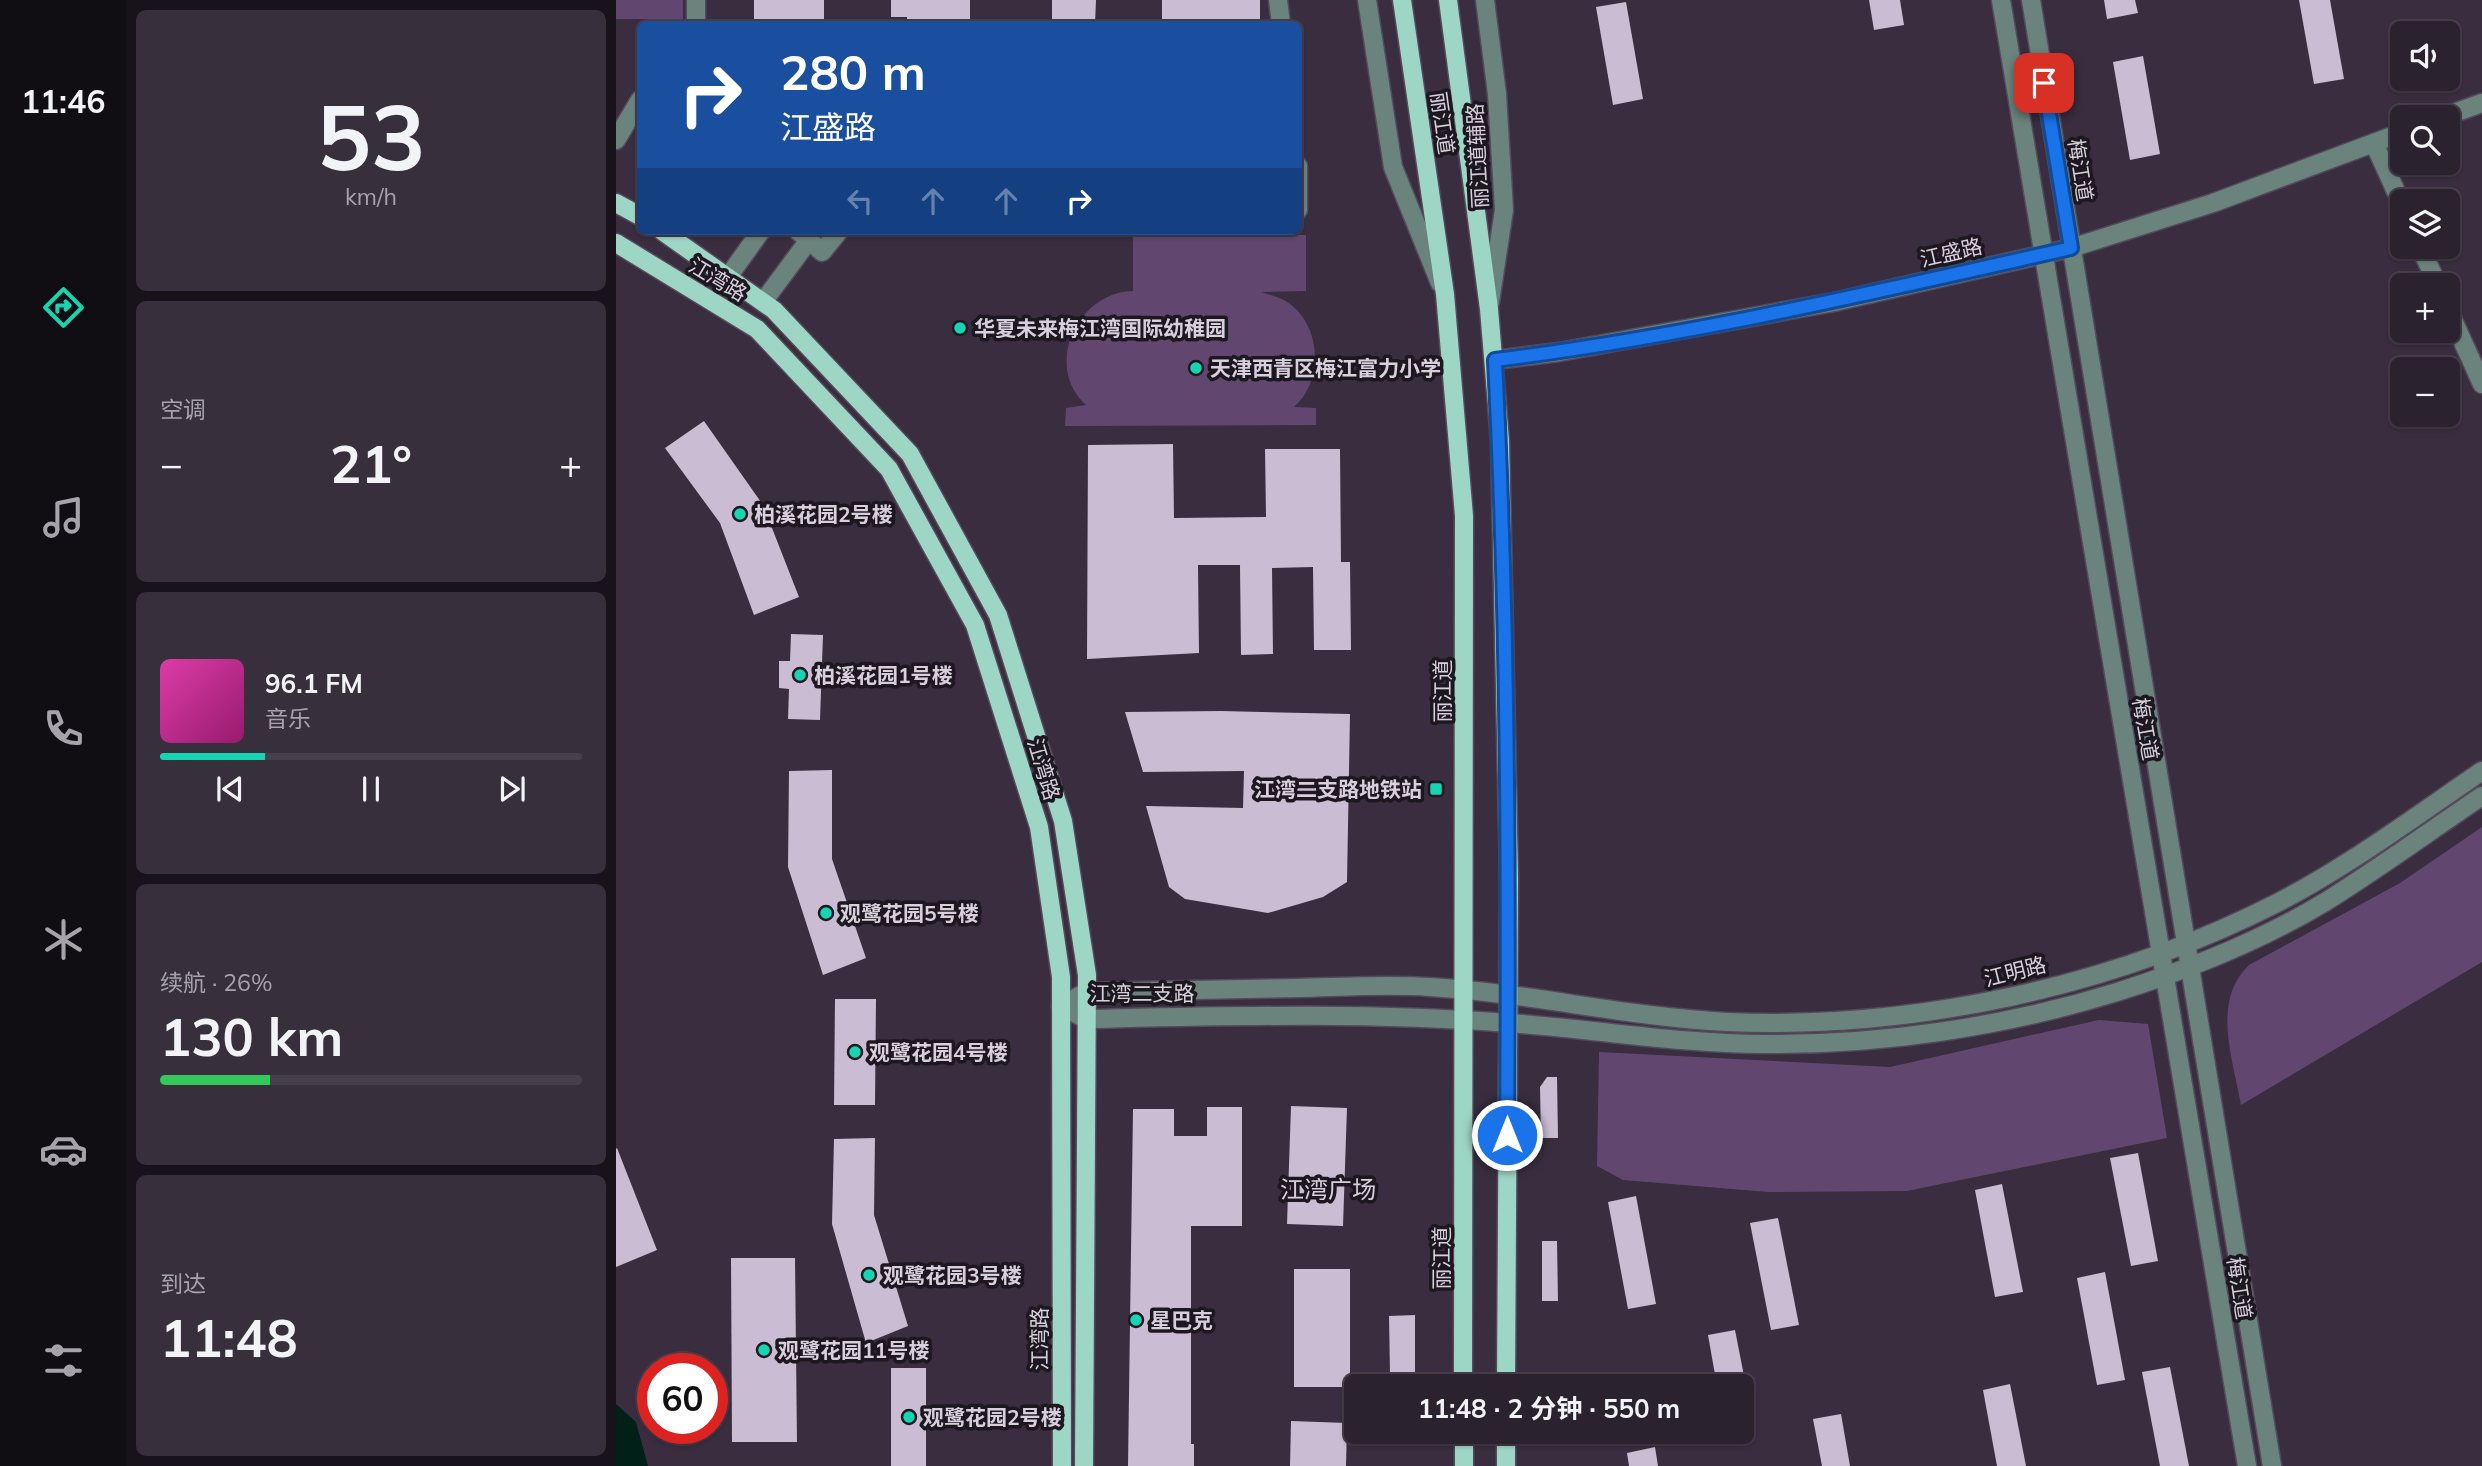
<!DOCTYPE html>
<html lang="zh">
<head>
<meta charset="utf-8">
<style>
  :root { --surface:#2b222f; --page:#372f3b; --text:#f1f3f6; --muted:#a6a4aa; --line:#473f4b; --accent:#15d5b3 }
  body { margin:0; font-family:Mulish,"Noto Sans SC",sans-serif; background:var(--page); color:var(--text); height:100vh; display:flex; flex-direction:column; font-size:26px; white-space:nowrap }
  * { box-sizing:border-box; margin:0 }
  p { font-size:23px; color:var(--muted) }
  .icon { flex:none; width:38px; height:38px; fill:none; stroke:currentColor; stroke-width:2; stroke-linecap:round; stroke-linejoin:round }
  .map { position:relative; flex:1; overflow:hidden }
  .details { display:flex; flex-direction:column; gap:10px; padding:10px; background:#18131a; width:490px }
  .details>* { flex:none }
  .top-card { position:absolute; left:21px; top:21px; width:665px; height:214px; border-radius:10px; box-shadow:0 2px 5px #0004,0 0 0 2px var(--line); background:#1a4fa0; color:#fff; overflow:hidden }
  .fabs { position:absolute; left:1774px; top:21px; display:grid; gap:14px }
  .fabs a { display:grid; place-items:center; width:70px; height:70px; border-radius:10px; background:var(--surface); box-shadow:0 2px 5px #0004,0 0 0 2px var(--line); font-size:35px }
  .speed { position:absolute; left:21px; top:1353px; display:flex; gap:14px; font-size:35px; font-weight:700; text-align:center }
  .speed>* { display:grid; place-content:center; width:91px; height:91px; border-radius:50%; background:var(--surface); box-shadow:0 2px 5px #0004,0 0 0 2px var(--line); line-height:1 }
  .speed .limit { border:10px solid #d22; background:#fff; color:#111 }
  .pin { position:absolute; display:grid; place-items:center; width:60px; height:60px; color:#fff; margin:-30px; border-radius:14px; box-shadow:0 4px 10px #0006 }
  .me { position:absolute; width:77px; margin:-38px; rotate:0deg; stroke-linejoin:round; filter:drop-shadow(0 0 5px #0008) }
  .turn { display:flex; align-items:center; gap:24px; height:147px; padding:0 28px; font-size:32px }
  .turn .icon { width:91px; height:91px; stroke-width:2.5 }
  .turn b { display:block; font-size:49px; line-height:60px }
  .lanes { display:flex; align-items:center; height:66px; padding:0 28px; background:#0003; justify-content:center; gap:35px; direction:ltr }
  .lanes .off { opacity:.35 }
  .big { font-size:52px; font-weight:700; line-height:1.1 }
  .details .card { flex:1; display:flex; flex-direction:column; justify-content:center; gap:10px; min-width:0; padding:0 24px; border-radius:10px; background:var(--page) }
  .details .dial { align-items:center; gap:0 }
  .dial b { font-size:91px; line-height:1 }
  .song { display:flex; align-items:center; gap:21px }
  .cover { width:84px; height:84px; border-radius:10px; background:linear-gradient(135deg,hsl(320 70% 55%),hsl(320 70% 35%)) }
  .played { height:7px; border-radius:4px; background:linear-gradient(90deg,var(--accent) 25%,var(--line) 25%) }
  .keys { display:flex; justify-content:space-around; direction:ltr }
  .heat { display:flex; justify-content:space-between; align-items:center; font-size:38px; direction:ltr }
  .charge { height:10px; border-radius:5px; background:linear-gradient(90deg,#34c759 26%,var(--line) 0) }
  .trip { position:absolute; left:728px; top:1374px; width:410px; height:70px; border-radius:10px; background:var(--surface); box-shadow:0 2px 5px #0004,0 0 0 2px var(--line); font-weight:700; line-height:70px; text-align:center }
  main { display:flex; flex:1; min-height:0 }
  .tabs { display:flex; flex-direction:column; width:126px; justify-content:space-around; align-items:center; background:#110e13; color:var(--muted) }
  .tabs .icon { width:49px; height:49px }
  .tabs .on { color:var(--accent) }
  .tabs b { font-size:32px; color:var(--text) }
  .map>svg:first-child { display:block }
  .green { fill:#614770 }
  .water { fill:#002018 }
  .building { fill:#cabcd3 }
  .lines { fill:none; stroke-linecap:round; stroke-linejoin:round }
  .minor-casing { stroke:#554a5b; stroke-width:21 }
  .major-casing { stroke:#554a5b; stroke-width:21 }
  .minor { stroke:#6a847d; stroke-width:18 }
  .major { stroke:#9ed6c6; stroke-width:18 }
  .route-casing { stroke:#114b97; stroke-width:18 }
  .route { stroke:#1a73e8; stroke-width:12 }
  .poi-dot { fill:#15d5b3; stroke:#1d1820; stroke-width:2.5 }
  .labels { text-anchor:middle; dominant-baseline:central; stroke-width:7; stroke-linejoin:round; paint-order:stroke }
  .street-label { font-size:21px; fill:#d7d0dc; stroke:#1d1820 }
  .poi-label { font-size:21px; font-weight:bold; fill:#d7d0dc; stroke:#1d1820; text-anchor:start }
  .quarter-label { font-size:24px; fill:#d7d0dc; stroke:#1d1820 }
</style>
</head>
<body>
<main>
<nav class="tabs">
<b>11:46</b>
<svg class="icon on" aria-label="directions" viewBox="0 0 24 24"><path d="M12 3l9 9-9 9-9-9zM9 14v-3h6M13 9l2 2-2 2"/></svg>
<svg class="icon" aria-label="music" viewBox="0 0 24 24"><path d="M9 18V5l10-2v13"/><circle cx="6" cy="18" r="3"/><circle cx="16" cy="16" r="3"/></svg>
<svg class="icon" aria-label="phone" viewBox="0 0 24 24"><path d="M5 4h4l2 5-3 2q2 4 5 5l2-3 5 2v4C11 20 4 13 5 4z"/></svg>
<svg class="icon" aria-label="climate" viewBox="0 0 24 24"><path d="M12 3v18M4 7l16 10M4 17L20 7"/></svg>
<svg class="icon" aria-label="car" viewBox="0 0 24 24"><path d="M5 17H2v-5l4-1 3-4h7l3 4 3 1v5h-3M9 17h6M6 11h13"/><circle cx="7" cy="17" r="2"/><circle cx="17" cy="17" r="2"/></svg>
<svg class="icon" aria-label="filters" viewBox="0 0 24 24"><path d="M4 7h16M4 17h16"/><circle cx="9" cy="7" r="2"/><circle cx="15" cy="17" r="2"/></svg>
</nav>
<section class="details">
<div class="card dial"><b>53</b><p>km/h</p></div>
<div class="card"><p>空调</p>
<div class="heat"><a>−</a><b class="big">21°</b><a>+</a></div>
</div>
<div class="card">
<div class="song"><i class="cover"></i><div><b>96.1 FM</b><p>音乐</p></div></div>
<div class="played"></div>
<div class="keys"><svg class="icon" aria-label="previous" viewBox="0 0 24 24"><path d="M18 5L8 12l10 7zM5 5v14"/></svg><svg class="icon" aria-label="pause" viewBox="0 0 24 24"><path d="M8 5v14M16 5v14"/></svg><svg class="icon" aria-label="next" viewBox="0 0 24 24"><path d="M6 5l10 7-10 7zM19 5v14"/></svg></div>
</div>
<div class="card"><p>续航 · 26%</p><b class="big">130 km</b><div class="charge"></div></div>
<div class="card"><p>到达</p><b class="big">11:48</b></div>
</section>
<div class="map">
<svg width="1866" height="1466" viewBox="0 0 1866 1466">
  <rect width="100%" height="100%" fill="#392d3f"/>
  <g class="green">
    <rect x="0" y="0" width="67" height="19"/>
    <path d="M517 235H690V291L645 292C651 294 659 296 666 299 705 319 710 379 678 407L700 408V425L449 426 450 408 470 405C427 366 461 292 517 291Z"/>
    <path d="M1866 827V962L1625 1105C1617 1059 1595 1001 1633 965L1784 883Z"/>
    <polygon points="1483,1020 1532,1024 1551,1138 1291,1191 1152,1192 1007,1180 981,1166 983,1052 1274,1067"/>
  </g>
  <polygon class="water" points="0,1404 20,1422 32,1466 0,1466"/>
  <g class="building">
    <polygon points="138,0 208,0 208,24 162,24 162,20 138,20"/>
    <polygon points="275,0 354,0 354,24 291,24 291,17 275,17"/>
    <polygon points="436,0 480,0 479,24 436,24"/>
    <rect x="546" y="0" width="98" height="24"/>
    <polygon points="1253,0 1284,0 1288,25 1258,30"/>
    <polygon points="1488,0 1519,0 1522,13 1491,19"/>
    <polygon points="1683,0 1714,0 1728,79 1698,84"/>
    <polygon points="1010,2 1027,99 997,105 980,7"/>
    <polygon points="1527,56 1544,154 1514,160 1497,62"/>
    <polygon points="88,421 147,505 183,597 138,615 104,523 49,448"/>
    <polygon points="557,444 558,518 650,517 649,449 724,449 725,562 734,562 735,650 698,650 697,567 656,568 657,654 625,655 624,565 582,565 583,653 471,659 472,445"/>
    <polygon points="175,634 207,635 204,720 172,719 173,689 163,688 163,661 174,661"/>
    <polygon points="605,711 734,714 731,882 707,897 652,913 569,899 553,887 530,806 627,808 628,771 527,772 509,712"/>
    <polygon points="216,770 216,859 250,958 207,975 172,867 173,771"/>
    <polygon points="219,999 260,999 259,1105 218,1105"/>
    <polygon points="931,1077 941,1077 942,1138 925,1138 924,1087"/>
    <polygon points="675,1106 731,1108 727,1226 671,1224"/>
    <polygon points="591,1107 626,1107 626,1226 575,1226 575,1444 578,1444 578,1466 512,1466 517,1109 558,1109 558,1136 591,1136"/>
    <polygon points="259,1138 258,1215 292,1326 250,1343 216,1224 218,1139"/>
    <polygon points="1,1148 41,1250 0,1267 0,1149"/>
    <polygon points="1522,1153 1542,1261 1515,1266 1494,1158"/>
    <polygon points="1386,1184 1407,1292 1379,1297 1359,1190"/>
    <polygon points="1020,1196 1040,1304 1012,1309 992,1202"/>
    <polygon points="1162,1218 1183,1325 1155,1330 1134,1223"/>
    <polygon points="926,1241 941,1241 942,1301 926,1301"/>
    <polygon points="115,1258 179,1258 181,1442 116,1442"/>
    <rect x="678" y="1269" width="56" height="118"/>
    <polygon points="1489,1272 1509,1380 1481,1385 1461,1278"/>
    <polygon points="799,1315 799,1374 774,1374 773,1316"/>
    <polygon points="1119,1330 1130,1386 1101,1386 1092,1335"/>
    <polygon points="1554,1367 1573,1466 1544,1466 1526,1372"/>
    <rect x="275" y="1368" width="35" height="98"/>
    <polygon points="1394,1384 1410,1466 1381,1466 1367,1390"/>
    <polygon points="1225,1414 1234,1466 1206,1466 1197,1419"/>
    <polygon points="675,1421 731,1423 730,1466 674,1466"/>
    <polygon points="1039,1447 1042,1466 1013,1466 1011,1453"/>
  </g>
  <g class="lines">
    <g class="minor-casing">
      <g id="minor">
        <polyline points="80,0 80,24"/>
        <polyline points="662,0 665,24"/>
        <polyline points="751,0 777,167 824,283"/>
        <polyline points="869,0 881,94 888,210 874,302"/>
        <polyline points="1385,0 1631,1466"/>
        <polyline points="1415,0 1656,1466"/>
        <polyline points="1827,117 1866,103"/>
        <polyline points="0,140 24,100"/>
        <polyline points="1758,143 1787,207"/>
        <polyline points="682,166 682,210"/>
        <polyline points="193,240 206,252 223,231"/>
        <polyline points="1804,247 1822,285"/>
        <polyline points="112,277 145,231"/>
        <polyline points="147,302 193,240 182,231"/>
        <polyline points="1832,309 1866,384"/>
        <polyline points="879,360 943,352 1218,302 1455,248 1597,203 1787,132"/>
        <path d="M445 1006 470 992C541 991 611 989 682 988 726 987 770 984 814 987 914 993 1011 1017 1111 1022 1297 1030 1497 987 1663 902 1734 865 1800 816 1866 771"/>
        <path d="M445 1006 470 1019C611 1016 752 1012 893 1023 978 1029 1063 1044 1148 1044 1266 1045 1388 1027 1501 992 1571 970 1646 940 1709 902 1762 869 1814 831 1866 796"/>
      </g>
    </g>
    <g class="major-casing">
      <g id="major">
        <polyline points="786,0 829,294 848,516 847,1386"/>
        <polyline points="832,0 873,309 884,441 893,878 890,1386"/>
        <polyline points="0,203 24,216"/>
        <polyline points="46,231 158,310 294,454 382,615 447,821 471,975 468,1466"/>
        <polyline points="0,243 141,329 273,469 359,625 423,827 445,977 446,1466"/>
        <polyline points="848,1432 848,1466"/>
        <polyline points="890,1466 890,1432"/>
      </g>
    </g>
    <use href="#minor" class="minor"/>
    <use href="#major" class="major"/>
  </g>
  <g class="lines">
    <g class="route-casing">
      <path id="route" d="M891 1135C893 876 892 618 879 360 1073 336 1264 291 1455 248L1428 83"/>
    </g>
    <use href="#route" class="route"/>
  </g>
  <g class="poi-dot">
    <circle cx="344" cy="328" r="7"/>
    <circle cx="580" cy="368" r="7"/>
    <circle cx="124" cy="514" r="7"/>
    <circle cx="184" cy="675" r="7"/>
    <rect x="813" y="782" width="14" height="14" rx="3.5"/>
    <circle cx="210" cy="913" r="7"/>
    <circle cx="239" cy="1052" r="7"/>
    <circle cx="253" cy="1275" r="7"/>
    <circle cx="520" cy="1320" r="7"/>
    <circle cx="148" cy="1350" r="7"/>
    <circle cx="293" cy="1417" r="7"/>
  </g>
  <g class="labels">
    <g class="street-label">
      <text transform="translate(827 123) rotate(82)">丽江道</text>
      <text transform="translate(861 156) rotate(-93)">丽江道辅路</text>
      <text transform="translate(1465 170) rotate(81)">梅江道</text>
      <text transform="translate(1335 252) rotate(-13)">江盛路</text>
      <text transform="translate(102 279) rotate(31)">江湾路</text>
      <text transform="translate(826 691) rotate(-90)">丽江道</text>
      <text transform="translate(1530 729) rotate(80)">梅江道</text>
      <text transform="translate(428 769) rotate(73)">江湾路</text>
      <text transform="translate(1399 971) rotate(-14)">江明路</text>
      <text x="526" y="993">江湾二支路</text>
      <text transform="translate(825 1258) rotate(-90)">丽江道</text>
      <text transform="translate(1624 1288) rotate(81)">梅江道</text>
      <text transform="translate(423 1339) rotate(-90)">江湾路</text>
    </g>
    <g class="poi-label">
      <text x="358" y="328">华夏未来梅江湾国际幼稚园</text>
      <text x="594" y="368">天津西青区梅江富力小学</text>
      <text x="138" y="514">柏溪花园2号楼</text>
      <text x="198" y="675">柏溪花园1号楼</text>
      <text x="806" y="789" text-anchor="end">江湾二支路地铁站</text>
      <text x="224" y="913">观鹭花园5号楼</text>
      <text x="253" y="1052">观鹭花园4号楼</text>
      <text x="267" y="1275">观鹭花园3号楼</text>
      <text x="534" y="1320">星巴克</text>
      <text x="162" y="1350">观鹭花园11号楼</text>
      <text x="307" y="1417">观鹭花园2号楼</text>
    </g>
    <g class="quarter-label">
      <text x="712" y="1189">江湾广场</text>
    </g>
  </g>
</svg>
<div class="fabs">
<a><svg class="icon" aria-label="sound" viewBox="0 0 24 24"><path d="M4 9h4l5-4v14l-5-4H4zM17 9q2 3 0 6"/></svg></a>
<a><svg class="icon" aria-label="search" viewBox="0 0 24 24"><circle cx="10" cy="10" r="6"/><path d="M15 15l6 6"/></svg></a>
<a><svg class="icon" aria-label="layers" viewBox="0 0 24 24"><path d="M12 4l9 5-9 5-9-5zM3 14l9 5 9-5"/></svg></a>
<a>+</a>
<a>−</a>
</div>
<div class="speed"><div class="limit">60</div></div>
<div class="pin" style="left:1428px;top:83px;background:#d93025"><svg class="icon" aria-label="arrive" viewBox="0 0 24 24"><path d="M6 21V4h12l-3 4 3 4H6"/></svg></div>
<svg class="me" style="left:891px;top:1135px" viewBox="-20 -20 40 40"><circle r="17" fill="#1a73e8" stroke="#fff" stroke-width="3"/><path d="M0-11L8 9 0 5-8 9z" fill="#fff"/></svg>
<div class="trip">11:48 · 2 分钟 · 550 m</div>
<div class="top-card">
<div class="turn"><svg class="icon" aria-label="right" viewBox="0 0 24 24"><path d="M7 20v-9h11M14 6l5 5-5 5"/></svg><div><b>280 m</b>江盛路</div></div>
<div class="lanes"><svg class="icon off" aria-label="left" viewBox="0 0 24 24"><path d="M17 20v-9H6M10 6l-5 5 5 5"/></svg><svg class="icon off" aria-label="ahead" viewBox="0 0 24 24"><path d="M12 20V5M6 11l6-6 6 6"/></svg><svg class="icon off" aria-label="ahead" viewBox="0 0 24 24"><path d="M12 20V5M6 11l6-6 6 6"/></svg><svg class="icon" aria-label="right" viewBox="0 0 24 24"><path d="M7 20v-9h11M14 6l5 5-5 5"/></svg></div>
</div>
</div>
</main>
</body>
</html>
